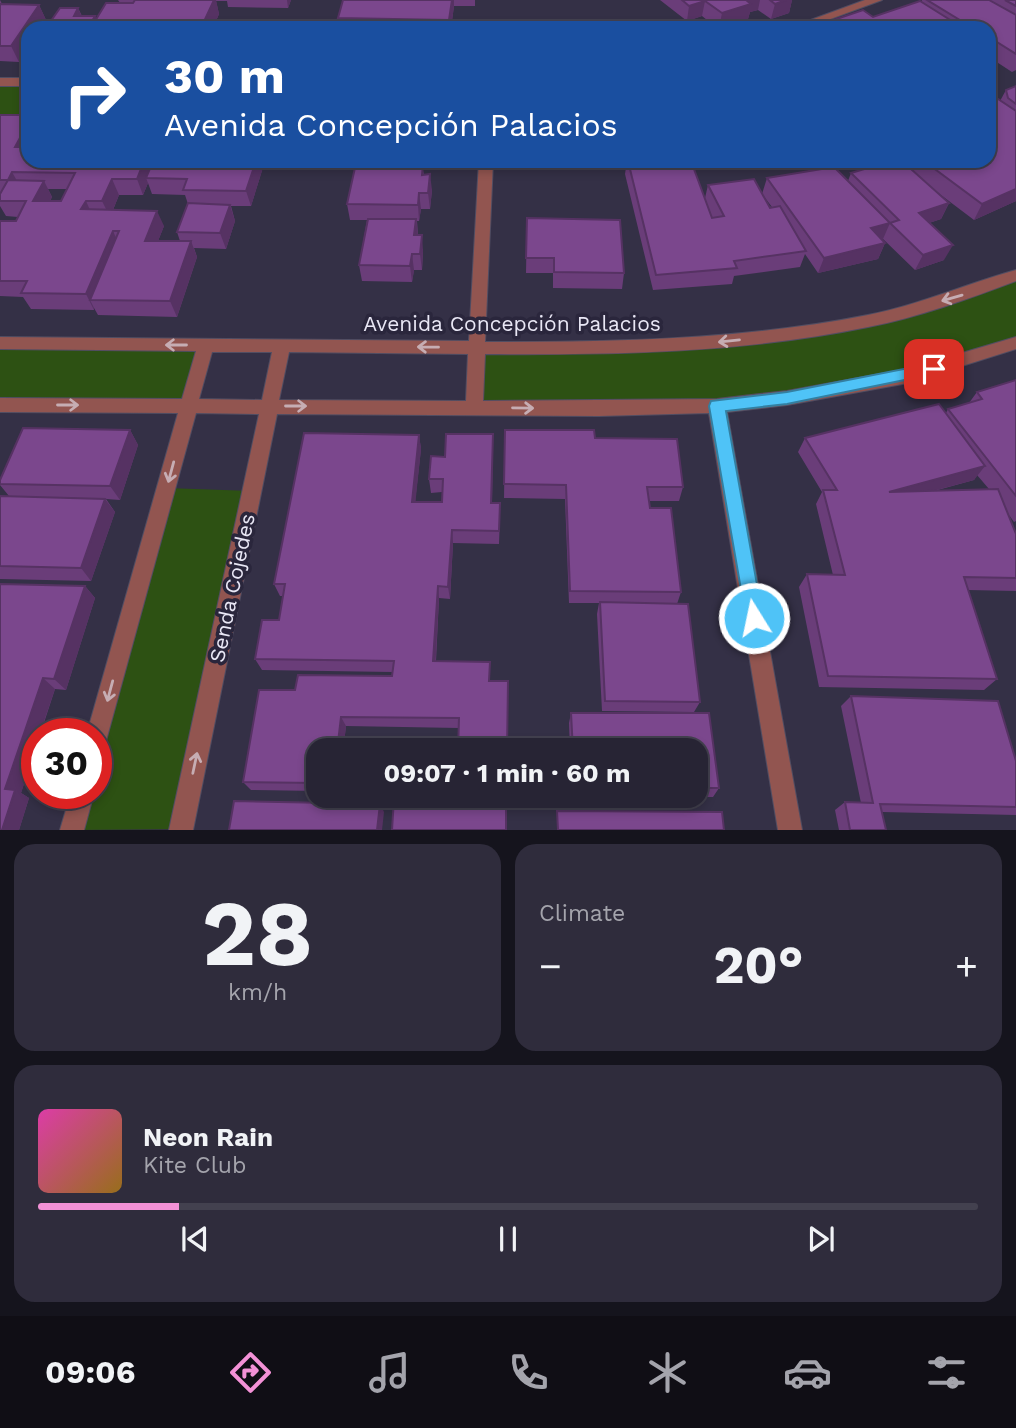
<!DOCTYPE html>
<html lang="en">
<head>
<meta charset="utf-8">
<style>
  :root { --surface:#272434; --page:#2f2c3c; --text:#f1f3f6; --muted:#a4a4ac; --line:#43414f; --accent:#f391d6 }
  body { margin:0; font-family:"Work Sans",sans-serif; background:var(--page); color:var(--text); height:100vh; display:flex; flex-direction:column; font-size:26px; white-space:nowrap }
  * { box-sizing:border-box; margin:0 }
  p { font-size:23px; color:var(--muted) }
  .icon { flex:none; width:38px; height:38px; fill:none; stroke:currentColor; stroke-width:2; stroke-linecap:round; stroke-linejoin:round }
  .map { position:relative; height:830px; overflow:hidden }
  .sheet { display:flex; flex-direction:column; gap:14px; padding:14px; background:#15141d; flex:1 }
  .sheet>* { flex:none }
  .banner { position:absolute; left:21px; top:21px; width:975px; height:147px; border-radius:21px; box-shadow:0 4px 10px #0003,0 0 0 2px var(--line); background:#1a4fa0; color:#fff; overflow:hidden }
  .speed { position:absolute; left:21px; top:718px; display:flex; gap:14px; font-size:35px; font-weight:700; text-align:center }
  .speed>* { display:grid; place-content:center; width:91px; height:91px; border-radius:50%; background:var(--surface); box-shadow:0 4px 10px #0003,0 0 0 2px var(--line); line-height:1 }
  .speed .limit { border:10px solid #d22; background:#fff; color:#111 }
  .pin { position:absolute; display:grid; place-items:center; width:60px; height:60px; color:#fff; margin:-30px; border-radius:14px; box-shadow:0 4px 10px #0006 }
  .me { position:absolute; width:77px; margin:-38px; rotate:350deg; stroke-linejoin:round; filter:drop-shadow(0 0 5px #0008) }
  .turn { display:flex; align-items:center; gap:24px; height:147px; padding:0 28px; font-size:32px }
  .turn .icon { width:91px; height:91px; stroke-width:2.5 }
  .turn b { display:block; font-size:49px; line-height:60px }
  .big { font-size:52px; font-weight:700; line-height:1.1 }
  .sheet .widget { flex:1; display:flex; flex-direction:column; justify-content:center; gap:10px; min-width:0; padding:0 24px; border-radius:21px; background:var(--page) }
  .sheet .dial { align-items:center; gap:0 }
  .dial b { font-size:91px; line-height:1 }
  .song { display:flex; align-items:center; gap:21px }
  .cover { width:84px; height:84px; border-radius:10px; background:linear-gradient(135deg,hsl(320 70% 55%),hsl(40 70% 35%)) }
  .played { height:7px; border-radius:4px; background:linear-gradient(90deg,var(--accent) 15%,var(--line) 15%) }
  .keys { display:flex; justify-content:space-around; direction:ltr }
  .heat { display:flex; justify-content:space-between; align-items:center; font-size:38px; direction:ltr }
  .sheet .tiles { flex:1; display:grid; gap:14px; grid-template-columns:1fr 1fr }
  .widget:last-child { grid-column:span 2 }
  .trip { position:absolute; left:306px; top:738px; width:402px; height:70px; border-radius:21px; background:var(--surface); box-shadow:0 4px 10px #0003,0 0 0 2px var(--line); font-weight:700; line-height:70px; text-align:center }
  .tab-bar { display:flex; height:112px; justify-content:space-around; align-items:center; background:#100e15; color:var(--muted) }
  .tab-bar .icon { width:49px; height:49px }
  .tab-bar .current { color:var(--accent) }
  .tab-bar b { font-size:32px; color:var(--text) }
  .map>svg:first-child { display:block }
  .green { fill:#2d5113 }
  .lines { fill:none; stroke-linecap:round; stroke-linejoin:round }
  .minor-casing { stroke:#514d62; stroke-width:2 }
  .minor { fill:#925550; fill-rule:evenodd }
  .wall { fill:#6a3d79; fill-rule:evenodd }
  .shaded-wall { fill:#563263 }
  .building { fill:#7b478d; stroke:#563263; stroke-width:2; fill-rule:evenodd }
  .oneway { stroke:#c6adb3 }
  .route { fill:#4fc3f7; stroke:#337fa1; stroke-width:2 }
  .labels { text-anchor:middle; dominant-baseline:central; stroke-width:7; stroke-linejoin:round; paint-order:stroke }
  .street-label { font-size:21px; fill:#e9e7f5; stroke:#2a263c }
</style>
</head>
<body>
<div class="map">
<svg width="1016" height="830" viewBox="0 0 1016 830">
  <rect width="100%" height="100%" fill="#343046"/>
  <g class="green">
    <rect x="0" y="82" width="28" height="35"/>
    <polygon points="1016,275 1016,343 787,398 474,407 477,348 621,347 875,318"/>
    <polygon points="0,343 206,345 189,406 0,405"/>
    <polygon points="166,488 252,491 181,829 72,830 82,793 96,793 96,740"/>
  </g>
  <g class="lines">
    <g class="minor-casing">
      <g id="minor">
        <polygon points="865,0 882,0 806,28 789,28"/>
        <rect x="0" y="78" width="28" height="8"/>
        <path d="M479 161H493L485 342C614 342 742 340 868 315 919 305 966 284 1016 270V281C968 299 919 317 868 327 742 353 613 355 485 354L483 401 717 399 787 391 908 369 1016 337V349L908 383 787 405 727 412 802 830H778L709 413 599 416 277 414 193 830H169L259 414 196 413 104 748 96 751V733H87L178 413 0 412V398L182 399 196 351 0 349V337L469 341ZM212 352H272L262 400 199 399ZM289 352 468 354 466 401 279 400Z"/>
        <polygon points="71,793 94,793 84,830 60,830"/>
      </g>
    </g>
    <use href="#minor" class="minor"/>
  </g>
  <g class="wall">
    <polygon points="0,0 2,4 39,5 46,20 19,62 0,61"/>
    <polygon points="118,0 291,0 288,8 228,7 227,1 216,1 219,14 213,28 46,28 78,8 82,16 95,16 96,19 120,3"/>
    <polygon points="343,0 475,0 475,6 454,6 451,28 340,28 338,18"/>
    <polygon points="660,0 792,0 789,13 771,19 758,10 750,12 748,19 722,28 717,28 702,16 687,21"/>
    <polygon points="922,0 1016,0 1016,70 1012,72 989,57 989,28 810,28 873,17 921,2"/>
    <polygon points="1016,86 1016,201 974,220 933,189 949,203 941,219 929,223 944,260 915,270 883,239 881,239 885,243 878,259 818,273 805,254 800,267 734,276 732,284 653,290 625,174 627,161 691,161 705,198 708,185 772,207 762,194 767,178 813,170 804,161 848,161 846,167 837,170 848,181 851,173 903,162 904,161 989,161 1000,101 1006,90"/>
    <path d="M0 115 28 161H265L251 206H231L235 221 226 249 194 248 197 257 177 317 98 315 94 308V310L31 309 23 297 0 296V221H16L18 217 6 216 0 206ZM148 183 152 194 185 195 188 204 177 232 180 241H158L164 226 113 210 119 195H143ZM48 189H67L61 201H50L52 197Z"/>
    <polygon points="344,161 434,161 433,170 423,170 424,175 432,190 430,209 421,209 419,221 417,221 418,235 423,251 422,270 414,270 412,282 362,281 359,265 367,220 350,220 347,204 355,169 346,169"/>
    <polygon points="527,218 624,273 622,289 553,288 553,273 526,273"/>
    <path d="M1016 380V521L1014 522 1009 515 1016 534V591L968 590 997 679 984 690 819 687 799 587 807 574 833 575 816 504 822 492 798 452 805 438 946 413 948 409 969 403 977 392ZM977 475 989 489 934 491 974 480Z"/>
    <polygon points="130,430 138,445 120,500 106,499 115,512 91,581 0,579 0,496 9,496 0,485 0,480"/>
    <polygon points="505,430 595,438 683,487 679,501 649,501 650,508 681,592 677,604 700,702 694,712 602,711 597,614 599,603 569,603 565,499 504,498"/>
    <polygon points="419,435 421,449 415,502 442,502 442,492 431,493 429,479 445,457 493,448 492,503 500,517 499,544 453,543 450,599 439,598 436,661 490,662 459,728 346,726 343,751 318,751 318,791 251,790 243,782 295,690 392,676 392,672 262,670 255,659 279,620 283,596 280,596 274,584"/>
    <polygon points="0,584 85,586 95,598 66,690 55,689 21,793 29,798 19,830"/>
    <polygon points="851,696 1016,761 1016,815 882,812 886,830 839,830 835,810 845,802 861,803 841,706"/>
    <polygon points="571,713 709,713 719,788 713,797 581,796 696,796 696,751 570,751 569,723"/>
  </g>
  <g class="shaded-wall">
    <polygon points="214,0 216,0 219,14 213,28 201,28"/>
    <polygon points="287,0 291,0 288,8"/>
    <polygon points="452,0 454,0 454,6 451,28 450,28 449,20"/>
    <polygon points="745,0 760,0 758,10 750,12 748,19 719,28 722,13"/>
    <polygon points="786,0 792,0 789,13 771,19 775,4"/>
    <polygon points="705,1 702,16 687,21 689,6"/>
    <polygon points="39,5 46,20 41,28 28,28 28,48 19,62 11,46"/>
    <polygon points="78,8 85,24 74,16"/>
    <polygon points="95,16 99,28 98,26 92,26 93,28 88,28"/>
    <polygon points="28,123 28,154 15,147"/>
    <polygon points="144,161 156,161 146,178 148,183 143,195 137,179"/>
    <polygon points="256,161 265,161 251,206 246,191"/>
    <polygon points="822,161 848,161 846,167 817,175"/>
    <polygon points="12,172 21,188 8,180"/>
    <polygon points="430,174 432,190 430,209 428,193"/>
    <polygon points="112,179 119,195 110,217 102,201"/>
    <polygon points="44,181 52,197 42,216 33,201"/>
    <polygon points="1016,189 1016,201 974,220 982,204"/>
    <polygon points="419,193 421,209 419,221 418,205"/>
    <polygon points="86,201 93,217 81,209"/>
    <polygon points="949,203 941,219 911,229 919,213"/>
    <polygon points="230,205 235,221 226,249 220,233"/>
    <polygon points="157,211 164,226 152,256 145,241"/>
    <polygon points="416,219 418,235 414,235"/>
    <polygon points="890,223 883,239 865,243 871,228"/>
    <polygon points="113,231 120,247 90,300 94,308 94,310 86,294"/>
    <polygon points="422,235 423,251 422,270 420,254"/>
    <polygon points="191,241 197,257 177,317 170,301"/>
    <polygon points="885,243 878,259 818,273 824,258"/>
    <polygon points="953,245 944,260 915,270 923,255"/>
    <polygon points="412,254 414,270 412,282 410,266"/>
    <polygon points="130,430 138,445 120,500 110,486"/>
    <polygon points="419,435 421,449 414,516 412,502"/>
    <polygon points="985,466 974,480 880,505 889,492"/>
    <polygon points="105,499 115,512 91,581 81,568"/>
    <polygon points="452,530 453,543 450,599 448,587"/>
    <polygon points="85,586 95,598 66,690 54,679"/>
    <polygon points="438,586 439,598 435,672 433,661"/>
    <polygon points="43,678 55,689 40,733 37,733 37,744 21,793 29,798 19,830 2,830 5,789"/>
    <polygon points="341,717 346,726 343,751 337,751"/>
    <polygon points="380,804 384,812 382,830 377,830"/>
  </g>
  <g class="building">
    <polygon points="135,0 214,0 201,28 97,28 98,26 92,26 106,3 133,3"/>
    <polygon points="343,0 452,0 449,20 338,18"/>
    <polygon points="682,0 746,0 751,4 722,13 705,1 689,6"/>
    <polygon points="770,0 786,0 775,4"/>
    <polygon points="927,0 989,0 1016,15 1016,54 989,37 989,28 973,28"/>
    <polygon points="1005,0 1016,0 1016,6"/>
    <polygon points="920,1 963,28 810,28 863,10 873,17"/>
    <polygon points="0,4 39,5 11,46 0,46"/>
    <polygon points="60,8 78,8 74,16 95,16 88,28 46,28"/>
    <polygon points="284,23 283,28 216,28 217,25"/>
    <polygon points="364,25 449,26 448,28 364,28"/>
    <polygon points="1016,86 1016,104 1008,98 1006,90"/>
    <polygon points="989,93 1016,111 1016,189 982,204 924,161 989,161"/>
    <path d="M0 115H28V123L15 147H26L28 143V161H144L137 179H112L102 201H86L81 209 157 211 145 241H191L170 301 90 300 119 231H113L86 294 21 293 27 281H0V221H16L26 201H0V194L8 180H0ZM12 172 75 173 61 201H33L44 181 8 180Z"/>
    <polygon points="153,161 256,161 246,191 183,190 187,179 146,178"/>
    <polygon points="628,161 691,161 712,218 724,216 708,185 754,179 770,208 780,206 806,251 734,261 737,268 656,275"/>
    <polygon points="891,161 902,161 949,203 919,213 953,245 923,255 890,223 899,220 851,173"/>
    <polygon points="356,163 423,164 422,175 430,174 428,193 419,193 418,205 347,204"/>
    <polygon points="834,167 890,223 871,228 885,243 824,258 767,178"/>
    <polygon points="188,203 230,205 220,233 177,232"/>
    <polygon points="527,218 620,220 624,273 554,272 554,258 526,258"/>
    <polygon points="368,219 416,219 414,235 422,235 420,254 412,254 410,266 359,265"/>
    <polygon points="1016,380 1016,496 948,409 982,399 977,392"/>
    <polygon points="939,404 985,466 889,492 998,489 1016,534 1016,578 964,577 997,679 828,676 807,574 845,575 823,490 837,490 805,438"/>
    <polygon points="23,428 130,430 110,486 0,484 0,480"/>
    <polygon points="505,430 594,430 595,438 677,439 683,487 647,487 650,508 671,508 681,592 570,591 566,485 504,484"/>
    <polygon points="304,433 419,435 412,502 442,502 443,479 429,479 431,456 445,457 446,434 493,434 491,503 500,503 499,531 452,530 448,587 438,586 433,661 490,662 489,681 508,681 507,751 458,751 459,718 341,717 337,751 318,751 318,783 243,782 259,690 295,690 298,675 392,676 394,661 255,659 262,620 279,620 285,584 274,584"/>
    <polygon points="0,496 105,499 81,568 0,566"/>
    <polygon points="0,584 85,586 54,679 43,678 5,789 15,790 2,830 0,830"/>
    <polygon points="600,602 688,604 700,702 605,701"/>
    <polygon points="851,696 998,701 1016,761 1016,807 880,804 886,830 850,830 845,802 873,803"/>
    <polygon points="571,713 709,713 719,788 696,788 696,751 573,751"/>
    <polygon points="455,796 506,796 506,830 392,830 394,798 455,799"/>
    <polygon points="234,801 380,804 377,830 229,830"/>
    <polygon points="557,811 722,812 724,830 558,830"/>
  </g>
  <defs><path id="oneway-shaft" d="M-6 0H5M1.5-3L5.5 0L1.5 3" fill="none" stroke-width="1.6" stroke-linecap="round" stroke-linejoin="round" transform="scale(1.75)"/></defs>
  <g class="oneway">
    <use href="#oneway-shaft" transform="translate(952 298) rotate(164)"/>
    <use href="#oneway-shaft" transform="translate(729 341) rotate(174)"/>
    <use href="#oneway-shaft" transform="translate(176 345) rotate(-180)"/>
    <use href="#oneway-shaft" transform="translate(428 347) rotate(-179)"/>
    <use href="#oneway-shaft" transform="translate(68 405)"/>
    <use href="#oneway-shaft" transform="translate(296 406)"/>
    <use href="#oneway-shaft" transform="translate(523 408) rotate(1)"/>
    <use href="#oneway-shaft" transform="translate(171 472) rotate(105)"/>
    <use href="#oneway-shaft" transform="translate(110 691) rotate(105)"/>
    <use href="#oneway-shaft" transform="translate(195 763) rotate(-78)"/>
  </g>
  <polygon class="route" points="934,363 942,369 934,374 787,404 726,411 763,618 760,624 754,626 747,624 709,406 711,401 787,392"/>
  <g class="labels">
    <g class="street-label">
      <text x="512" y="323">Avenida Concepción Palacios</text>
      <text transform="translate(232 588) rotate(-78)">Senda Cojedes</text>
    </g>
  </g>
</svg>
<div class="speed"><div class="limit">30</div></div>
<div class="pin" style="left:934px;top:369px;background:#d93025"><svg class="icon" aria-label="arrive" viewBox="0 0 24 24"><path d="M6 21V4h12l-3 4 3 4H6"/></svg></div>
<svg class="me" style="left:754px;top:618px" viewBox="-20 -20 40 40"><circle r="17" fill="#4fc3f7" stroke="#fff" stroke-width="3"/><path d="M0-11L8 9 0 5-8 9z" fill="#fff"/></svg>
<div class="trip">09:07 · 1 min · 60 m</div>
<div class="banner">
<div class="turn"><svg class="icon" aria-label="right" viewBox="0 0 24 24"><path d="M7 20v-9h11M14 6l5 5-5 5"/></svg><div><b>30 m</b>Avenida Concepción Palacios</div></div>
</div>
</div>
<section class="sheet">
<div class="tiles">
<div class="widget dial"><b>28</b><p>km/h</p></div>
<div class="widget"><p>Climate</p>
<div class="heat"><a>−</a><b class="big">20°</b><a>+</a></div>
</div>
<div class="widget">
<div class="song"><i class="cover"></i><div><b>Neon Rain</b><p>Kite Club</p></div></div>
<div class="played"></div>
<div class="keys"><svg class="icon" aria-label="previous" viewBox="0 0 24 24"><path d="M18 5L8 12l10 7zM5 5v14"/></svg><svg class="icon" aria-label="pause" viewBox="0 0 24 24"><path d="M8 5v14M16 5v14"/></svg><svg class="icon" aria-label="next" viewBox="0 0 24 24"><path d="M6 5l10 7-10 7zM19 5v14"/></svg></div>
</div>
</div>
</section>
<nav class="tab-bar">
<b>09:06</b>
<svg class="icon current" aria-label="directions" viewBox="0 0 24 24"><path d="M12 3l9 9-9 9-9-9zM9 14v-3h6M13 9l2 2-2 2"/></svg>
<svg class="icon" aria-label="music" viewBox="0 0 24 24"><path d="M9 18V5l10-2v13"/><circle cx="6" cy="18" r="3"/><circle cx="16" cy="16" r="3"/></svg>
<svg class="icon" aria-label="phone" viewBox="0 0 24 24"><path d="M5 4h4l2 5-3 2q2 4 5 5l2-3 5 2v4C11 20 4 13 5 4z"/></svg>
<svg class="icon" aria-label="climate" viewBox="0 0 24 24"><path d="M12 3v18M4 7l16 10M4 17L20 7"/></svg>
<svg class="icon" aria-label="car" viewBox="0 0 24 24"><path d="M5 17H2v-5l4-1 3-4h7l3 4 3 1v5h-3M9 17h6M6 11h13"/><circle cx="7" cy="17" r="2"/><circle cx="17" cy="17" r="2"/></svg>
<svg class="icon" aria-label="filters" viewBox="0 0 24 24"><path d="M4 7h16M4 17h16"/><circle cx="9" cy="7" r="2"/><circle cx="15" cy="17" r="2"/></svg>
</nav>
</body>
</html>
